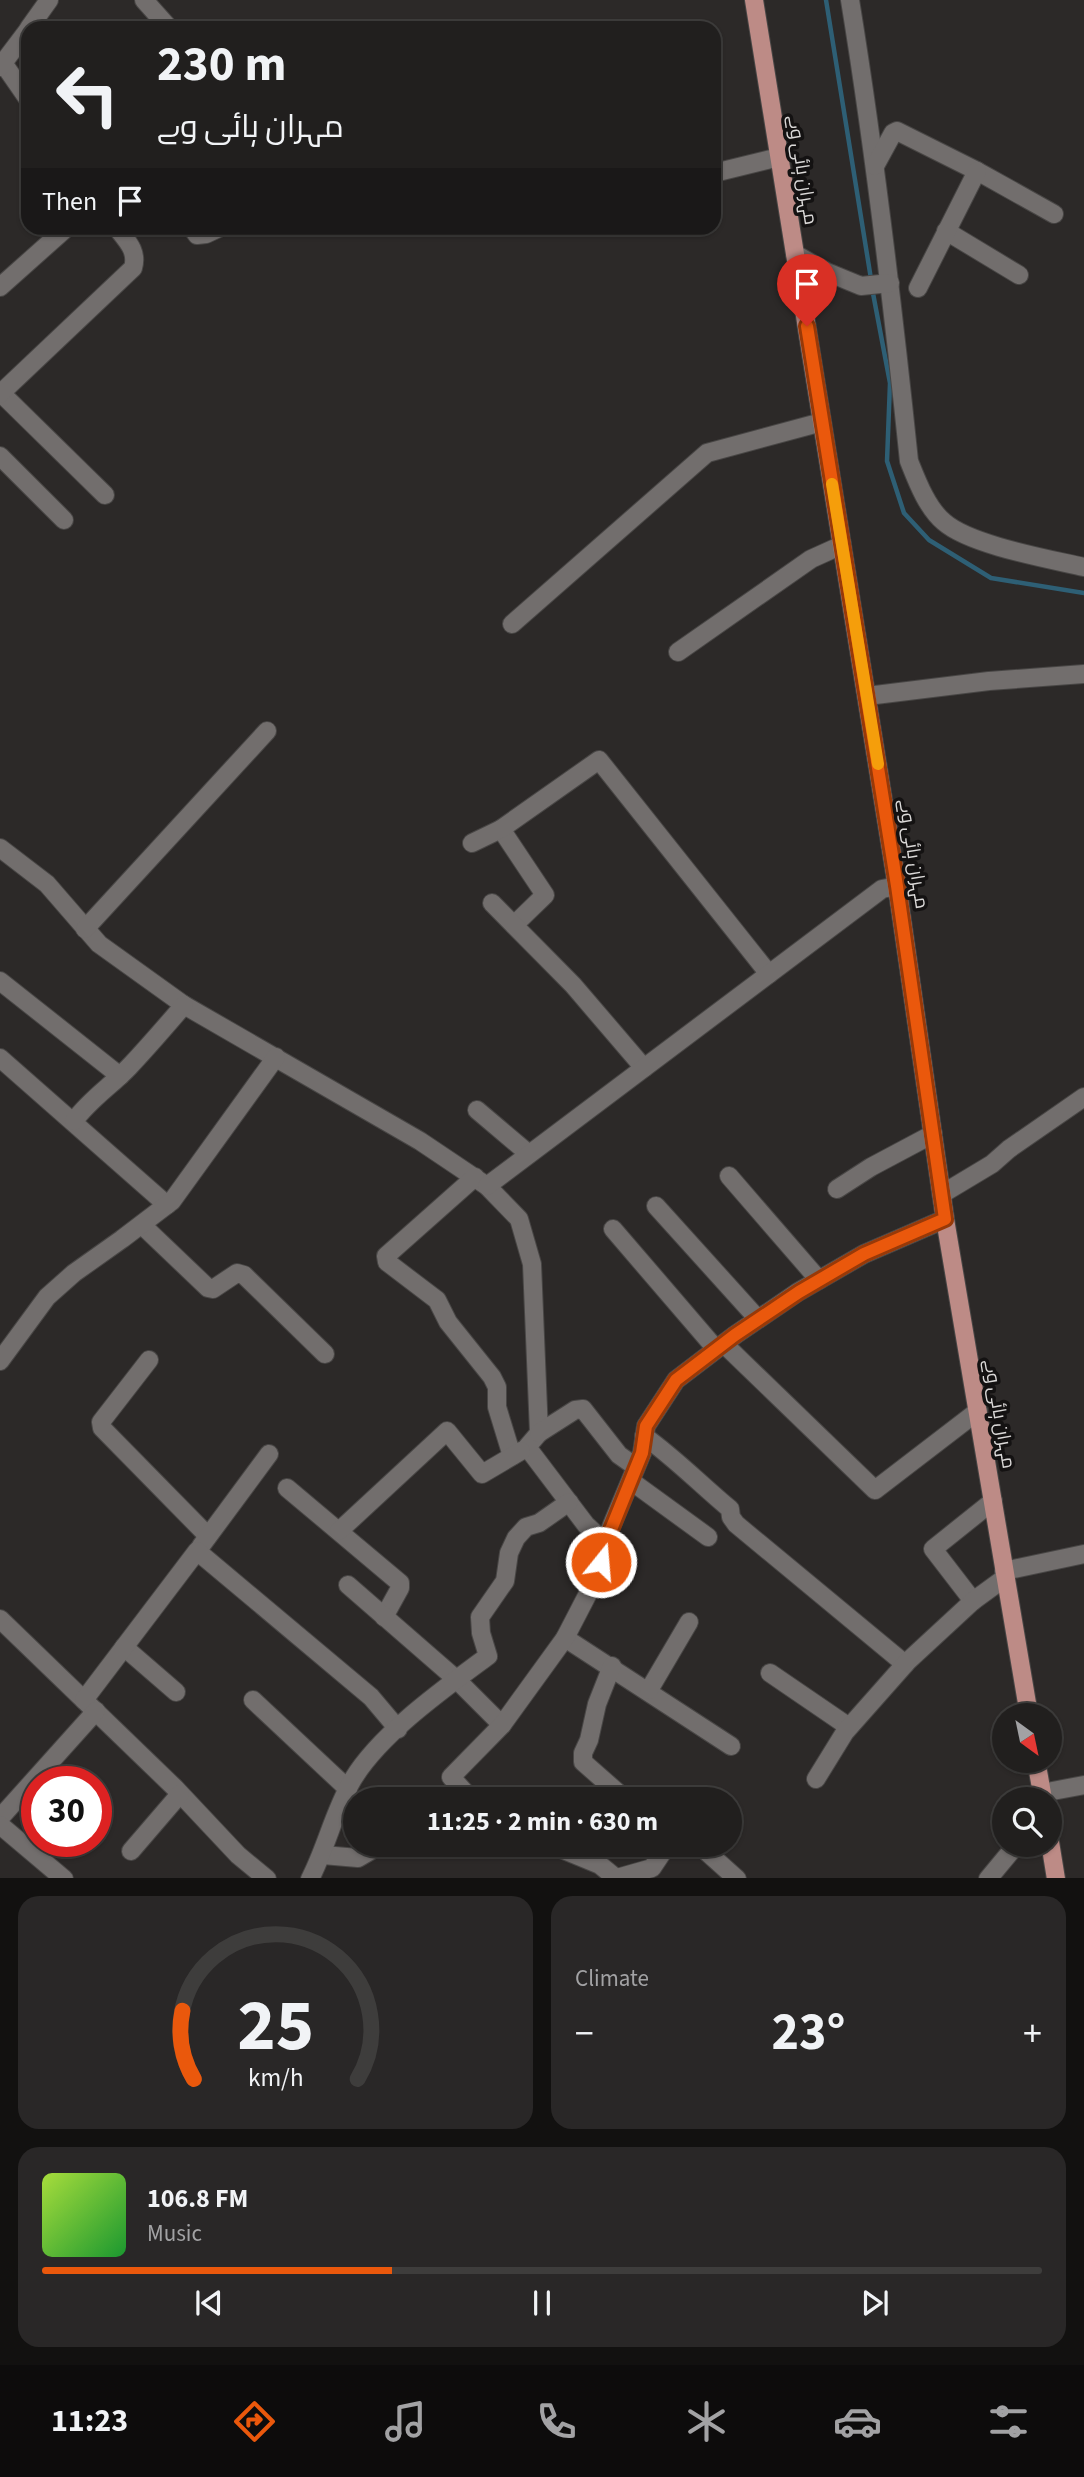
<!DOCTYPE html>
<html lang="en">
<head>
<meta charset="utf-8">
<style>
  :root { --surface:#211f1e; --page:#292727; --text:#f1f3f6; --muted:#a2a2a4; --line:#3e3d3c; --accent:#ea580c }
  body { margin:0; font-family:"Source Sans 3",Cairo,sans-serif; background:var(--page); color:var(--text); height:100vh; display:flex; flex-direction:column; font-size:26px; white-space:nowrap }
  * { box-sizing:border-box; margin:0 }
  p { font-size:23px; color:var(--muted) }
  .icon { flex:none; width:38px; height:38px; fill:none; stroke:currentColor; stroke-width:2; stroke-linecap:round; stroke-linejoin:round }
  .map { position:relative; height:1878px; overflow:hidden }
  .drawer { display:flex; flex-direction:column; gap:18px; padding:18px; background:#121110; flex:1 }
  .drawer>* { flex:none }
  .banner { position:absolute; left:21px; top:21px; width:700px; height:214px; border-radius:21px; box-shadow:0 2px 5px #0004,0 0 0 2px var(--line); background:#211f1e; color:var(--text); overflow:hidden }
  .needle { width:46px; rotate:147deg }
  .buttons { position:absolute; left:992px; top:1703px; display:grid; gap:14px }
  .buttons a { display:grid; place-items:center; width:70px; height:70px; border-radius:50%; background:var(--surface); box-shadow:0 2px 5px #0004,0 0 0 2px var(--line); font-size:35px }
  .speed { position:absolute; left:21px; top:1766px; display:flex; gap:14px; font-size:35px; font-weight:700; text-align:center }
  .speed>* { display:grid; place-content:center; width:91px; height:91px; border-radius:50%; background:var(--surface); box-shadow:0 2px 5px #0004,0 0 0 2px var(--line); line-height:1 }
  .speed .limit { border:10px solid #d22; background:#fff; color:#111 }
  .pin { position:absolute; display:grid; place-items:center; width:60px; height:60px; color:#fff; margin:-72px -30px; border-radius:50% 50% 50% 0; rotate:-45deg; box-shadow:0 0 7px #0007 }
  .pin .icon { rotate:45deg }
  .me { position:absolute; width:77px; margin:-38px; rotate:17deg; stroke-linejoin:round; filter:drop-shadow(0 0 5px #0008) }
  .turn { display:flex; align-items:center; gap:24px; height:147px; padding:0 21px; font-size:32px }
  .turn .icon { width:91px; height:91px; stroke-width:2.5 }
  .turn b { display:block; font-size:49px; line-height:60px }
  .then { display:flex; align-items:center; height:66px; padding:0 21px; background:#0003; gap:14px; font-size:26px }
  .big { font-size:52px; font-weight:700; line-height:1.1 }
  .drawer .tile { flex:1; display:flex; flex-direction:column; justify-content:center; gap:10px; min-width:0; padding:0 24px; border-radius:21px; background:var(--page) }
  .drawer .dial { align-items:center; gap:0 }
  .dial svg { height:182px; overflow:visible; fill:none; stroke:var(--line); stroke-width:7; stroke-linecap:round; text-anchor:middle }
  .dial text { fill:var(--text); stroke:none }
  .song { display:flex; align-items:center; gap:21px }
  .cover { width:84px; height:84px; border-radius:10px; background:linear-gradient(135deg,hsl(80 70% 55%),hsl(130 70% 35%)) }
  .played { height:7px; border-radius:4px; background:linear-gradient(90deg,var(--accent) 35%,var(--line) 35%) }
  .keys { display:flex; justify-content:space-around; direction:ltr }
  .heat { display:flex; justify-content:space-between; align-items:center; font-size:38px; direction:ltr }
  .drawer .tiles { flex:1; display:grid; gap:18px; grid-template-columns:1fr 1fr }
  .tile:last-child { grid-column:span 2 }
  .trip { position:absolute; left:343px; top:1787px; width:399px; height:70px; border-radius:35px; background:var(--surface); box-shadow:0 2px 5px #0004,0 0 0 2px var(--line); font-weight:700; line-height:70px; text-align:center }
  .tabs { display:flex; height:112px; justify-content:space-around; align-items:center; background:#0d0c0c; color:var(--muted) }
  .tabs .icon { width:49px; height:49px }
  .tabs .selected { color:var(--accent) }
  .tabs b { font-size:32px; color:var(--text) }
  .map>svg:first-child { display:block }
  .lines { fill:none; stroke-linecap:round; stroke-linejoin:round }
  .stream { stroke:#2e5f75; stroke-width:4.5 }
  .street-casing { stroke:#484645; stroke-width:20 }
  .primary-casing { stroke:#484645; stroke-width:20 }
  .street { stroke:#726e6d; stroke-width:18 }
  .primary { stroke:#bd8b86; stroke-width:18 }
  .route-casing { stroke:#983908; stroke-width:18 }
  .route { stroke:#ea580c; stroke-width:12 }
  .slow { stroke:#f59e0b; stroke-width:12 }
  .labels { text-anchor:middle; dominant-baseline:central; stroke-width:7; stroke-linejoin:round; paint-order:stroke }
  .street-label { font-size:19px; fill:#dbd9d8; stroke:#141212 }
</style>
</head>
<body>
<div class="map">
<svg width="1084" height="1879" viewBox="0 0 1084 1879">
  <rect width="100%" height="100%" fill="#2c2928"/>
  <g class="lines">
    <g class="stream">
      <polyline points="826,0 871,279"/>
      <polyline points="872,288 890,383 887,461 904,513 929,540 991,578 1084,593"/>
    </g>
    <g class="street-casing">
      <g id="street">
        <polyline points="144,0 169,28"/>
        <path d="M850 0C875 153 893 307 909 461 917 481 927 508 944 522 970 545 1049 559 1084 567"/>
        <polyline points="29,28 49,0"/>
        <polyline points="3,63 28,99"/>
        <polyline points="0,67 28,30"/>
        <polyline points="875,166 893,133 897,131 977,171 1054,214"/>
        <polyline points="714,173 779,157"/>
        <polyline points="192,228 197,235 206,234 219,228"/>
        <polyline points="946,231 1019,275"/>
        <polyline points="795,254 827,272 861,286 890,283"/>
        <polyline points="0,287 64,230"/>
        <polyline points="918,288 977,171"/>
        <polyline points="1,393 105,495"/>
        <path d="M0 394 133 268C138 251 127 241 117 228"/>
        <polyline points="0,456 64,520"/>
        <polyline points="512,624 707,453 822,422"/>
        <polyline points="678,652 811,559 842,545"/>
        <polyline points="867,696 989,681 1084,674"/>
        <polyline points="501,829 545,895 514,925"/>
        <polyline points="472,843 501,829 599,760 769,974"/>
        <polyline points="0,848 47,884 99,944 184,1005 420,1141 487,1186 519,1219 532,1264 539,1433 527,1447 586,1525 606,1543"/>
        <polyline points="492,903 573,985 644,1068"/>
        <polyline points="85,929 267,731"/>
        <polyline points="0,981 120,1076"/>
        <polyline points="0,1058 167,1205"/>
        <polyline points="477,1110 529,1154"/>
        <path d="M74 1121C90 1099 111 1086 129 1067 148 1047 166 1026 184 1005"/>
        <polyline points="729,1176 819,1280"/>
        <polyline points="475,1177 386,1256 387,1262 437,1300 448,1322 492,1377 497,1387 497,1407 512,1456"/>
        <polyline points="487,1186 882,889 897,886"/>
        <polyline points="837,1189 871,1167 933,1134"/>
        <polyline points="942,1194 992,1164 1009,1149 1084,1097"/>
        <polyline points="656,1206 758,1319"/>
        <polyline points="142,1225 208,1288 213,1289 237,1273 244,1275 325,1354"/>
        <polyline points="613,1229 716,1349"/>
        <polyline points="724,1344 875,1490 978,1411"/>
        <polyline points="149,1360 101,1422 102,1428 208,1536"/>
        <polyline points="0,1361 47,1297 74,1273 122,1239 172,1201 276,1057"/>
        <polyline points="539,1433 575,1410 583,1409 619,1455 636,1467"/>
        <path d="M644 1436C675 1458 701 1485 730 1509L731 1517 736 1524 905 1664"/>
        <polyline points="631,1481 708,1537"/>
        <polyline points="287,1488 400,1583 400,1588 384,1617"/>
        <polyline points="339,1531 447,1431 482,1474 521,1451"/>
        <polyline points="201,1546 269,1454"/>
        <polyline points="1004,1571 1084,1554"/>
        <polyline points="348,1585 456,1679 502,1725"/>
        <polyline points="973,1601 933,1549 993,1501"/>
        <polyline points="0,1619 175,1788 238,1855 267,1879"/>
        <polyline points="565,1638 731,1746"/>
        <polyline points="124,1647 176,1692"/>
        <polyline points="612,1666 597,1704 589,1740 583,1753 583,1762 625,1799"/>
        <polyline points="770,1673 849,1727"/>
        <polyline points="649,1690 689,1622"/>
        <polyline points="84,1700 197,1551 371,1697 398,1729"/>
        <polyline points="253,1700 348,1789"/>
        <polyline points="816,1779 845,1732 907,1662 973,1601 1006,1577"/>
        <polyline points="1042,1793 1084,1785"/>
        <polyline points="471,1799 451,1777 502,1725 565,1638 594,1582 609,1532 642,1453 646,1426 676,1380 735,1335 798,1292 864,1254 945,1219"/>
        <polyline points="0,1818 96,1711"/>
        <polyline points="0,1825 64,1879"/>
        <polyline points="549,1844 600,1865 617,1879"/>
        <polyline points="698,1844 737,1879"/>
        <polyline points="131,1851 180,1794"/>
        <polyline points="323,1855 358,1858 382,1844"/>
        <polyline points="617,1878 652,1868 668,1844"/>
        <path d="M310 1879C327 1846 334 1811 353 1779 381 1733 445 1688 488 1656L481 1633 480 1617 505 1581 509 1553 516 1538 526 1527 539 1523 569 1502"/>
        <polyline points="988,1879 1017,1844"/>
      </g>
    </g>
    <g class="primary-casing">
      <g id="primary">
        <polyline points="754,0 897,886 945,1219 1029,1715"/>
        <polyline points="1036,1760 1043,1799"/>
        <polyline points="1050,1842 1056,1879"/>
      </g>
    </g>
    <use href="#street" class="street"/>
    <use href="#primary" class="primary"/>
  </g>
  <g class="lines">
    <g class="route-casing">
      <polyline id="route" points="601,1562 610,1532 642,1453 646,1426 676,1380 735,1335 799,1292 864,1254 945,1219 897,886 807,326"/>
    </g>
    <use href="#route" class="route"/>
    <polyline class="slow" points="832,484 878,764"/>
  </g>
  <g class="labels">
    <g class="street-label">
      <text transform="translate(802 170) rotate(81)">مہران ہائی وے</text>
      <text transform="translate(913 854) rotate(81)">مہران ہائی وے</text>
      <text transform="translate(999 1414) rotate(80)">مہران ہائی وے</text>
    </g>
  </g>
</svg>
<div class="buttons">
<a><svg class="needle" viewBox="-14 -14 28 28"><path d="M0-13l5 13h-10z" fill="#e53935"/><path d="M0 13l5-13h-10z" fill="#a2a2a4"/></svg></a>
<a><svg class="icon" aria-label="search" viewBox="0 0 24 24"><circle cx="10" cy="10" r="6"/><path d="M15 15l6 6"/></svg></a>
</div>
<div class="speed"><div class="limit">30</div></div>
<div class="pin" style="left:807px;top:326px;background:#d93025"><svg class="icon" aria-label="arrive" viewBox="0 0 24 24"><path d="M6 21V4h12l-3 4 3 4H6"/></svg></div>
<svg class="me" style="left:601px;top:1562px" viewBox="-20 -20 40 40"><circle r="17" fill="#ea580c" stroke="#fff" stroke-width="3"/><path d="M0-11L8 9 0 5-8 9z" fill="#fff"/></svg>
<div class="trip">11:25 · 2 min · 630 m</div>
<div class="banner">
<div class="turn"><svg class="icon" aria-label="left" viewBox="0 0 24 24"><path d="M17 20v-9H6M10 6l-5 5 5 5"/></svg><div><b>230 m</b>مہران ہائی وے</div></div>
<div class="then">Then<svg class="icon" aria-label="arrive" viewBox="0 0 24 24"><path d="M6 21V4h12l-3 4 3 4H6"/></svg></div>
</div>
</div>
<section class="drawer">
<div class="tiles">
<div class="tile dial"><svg viewBox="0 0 100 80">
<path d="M14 69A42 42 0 1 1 86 69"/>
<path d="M14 69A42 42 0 0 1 9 39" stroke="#ea580c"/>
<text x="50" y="56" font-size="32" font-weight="700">25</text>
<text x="50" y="72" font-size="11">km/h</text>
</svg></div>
<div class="tile"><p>Climate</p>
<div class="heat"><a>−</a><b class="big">23°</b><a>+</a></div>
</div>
<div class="tile">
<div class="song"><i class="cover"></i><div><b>106.8 FM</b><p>Music</p></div></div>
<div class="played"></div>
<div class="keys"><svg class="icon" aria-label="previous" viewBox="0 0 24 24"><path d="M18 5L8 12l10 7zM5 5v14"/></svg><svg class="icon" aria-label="pause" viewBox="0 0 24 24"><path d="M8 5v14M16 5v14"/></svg><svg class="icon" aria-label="next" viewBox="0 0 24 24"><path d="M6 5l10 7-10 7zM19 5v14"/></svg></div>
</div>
</div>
</section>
<nav class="tabs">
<b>11:23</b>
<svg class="icon selected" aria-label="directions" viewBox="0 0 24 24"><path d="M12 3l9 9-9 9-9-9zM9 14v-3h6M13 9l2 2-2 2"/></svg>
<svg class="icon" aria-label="music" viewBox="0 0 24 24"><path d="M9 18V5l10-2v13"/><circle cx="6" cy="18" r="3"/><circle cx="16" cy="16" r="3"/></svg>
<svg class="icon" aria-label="phone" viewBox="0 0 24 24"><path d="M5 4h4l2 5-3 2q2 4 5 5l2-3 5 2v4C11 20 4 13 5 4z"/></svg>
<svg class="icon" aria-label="climate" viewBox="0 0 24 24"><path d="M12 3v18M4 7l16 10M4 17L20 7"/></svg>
<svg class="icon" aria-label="car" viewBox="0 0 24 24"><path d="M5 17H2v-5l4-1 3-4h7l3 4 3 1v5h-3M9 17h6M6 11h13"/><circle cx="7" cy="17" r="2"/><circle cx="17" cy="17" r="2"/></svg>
<svg class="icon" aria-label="filters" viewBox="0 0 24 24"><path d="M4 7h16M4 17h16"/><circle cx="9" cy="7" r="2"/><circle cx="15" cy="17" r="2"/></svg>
</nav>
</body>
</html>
